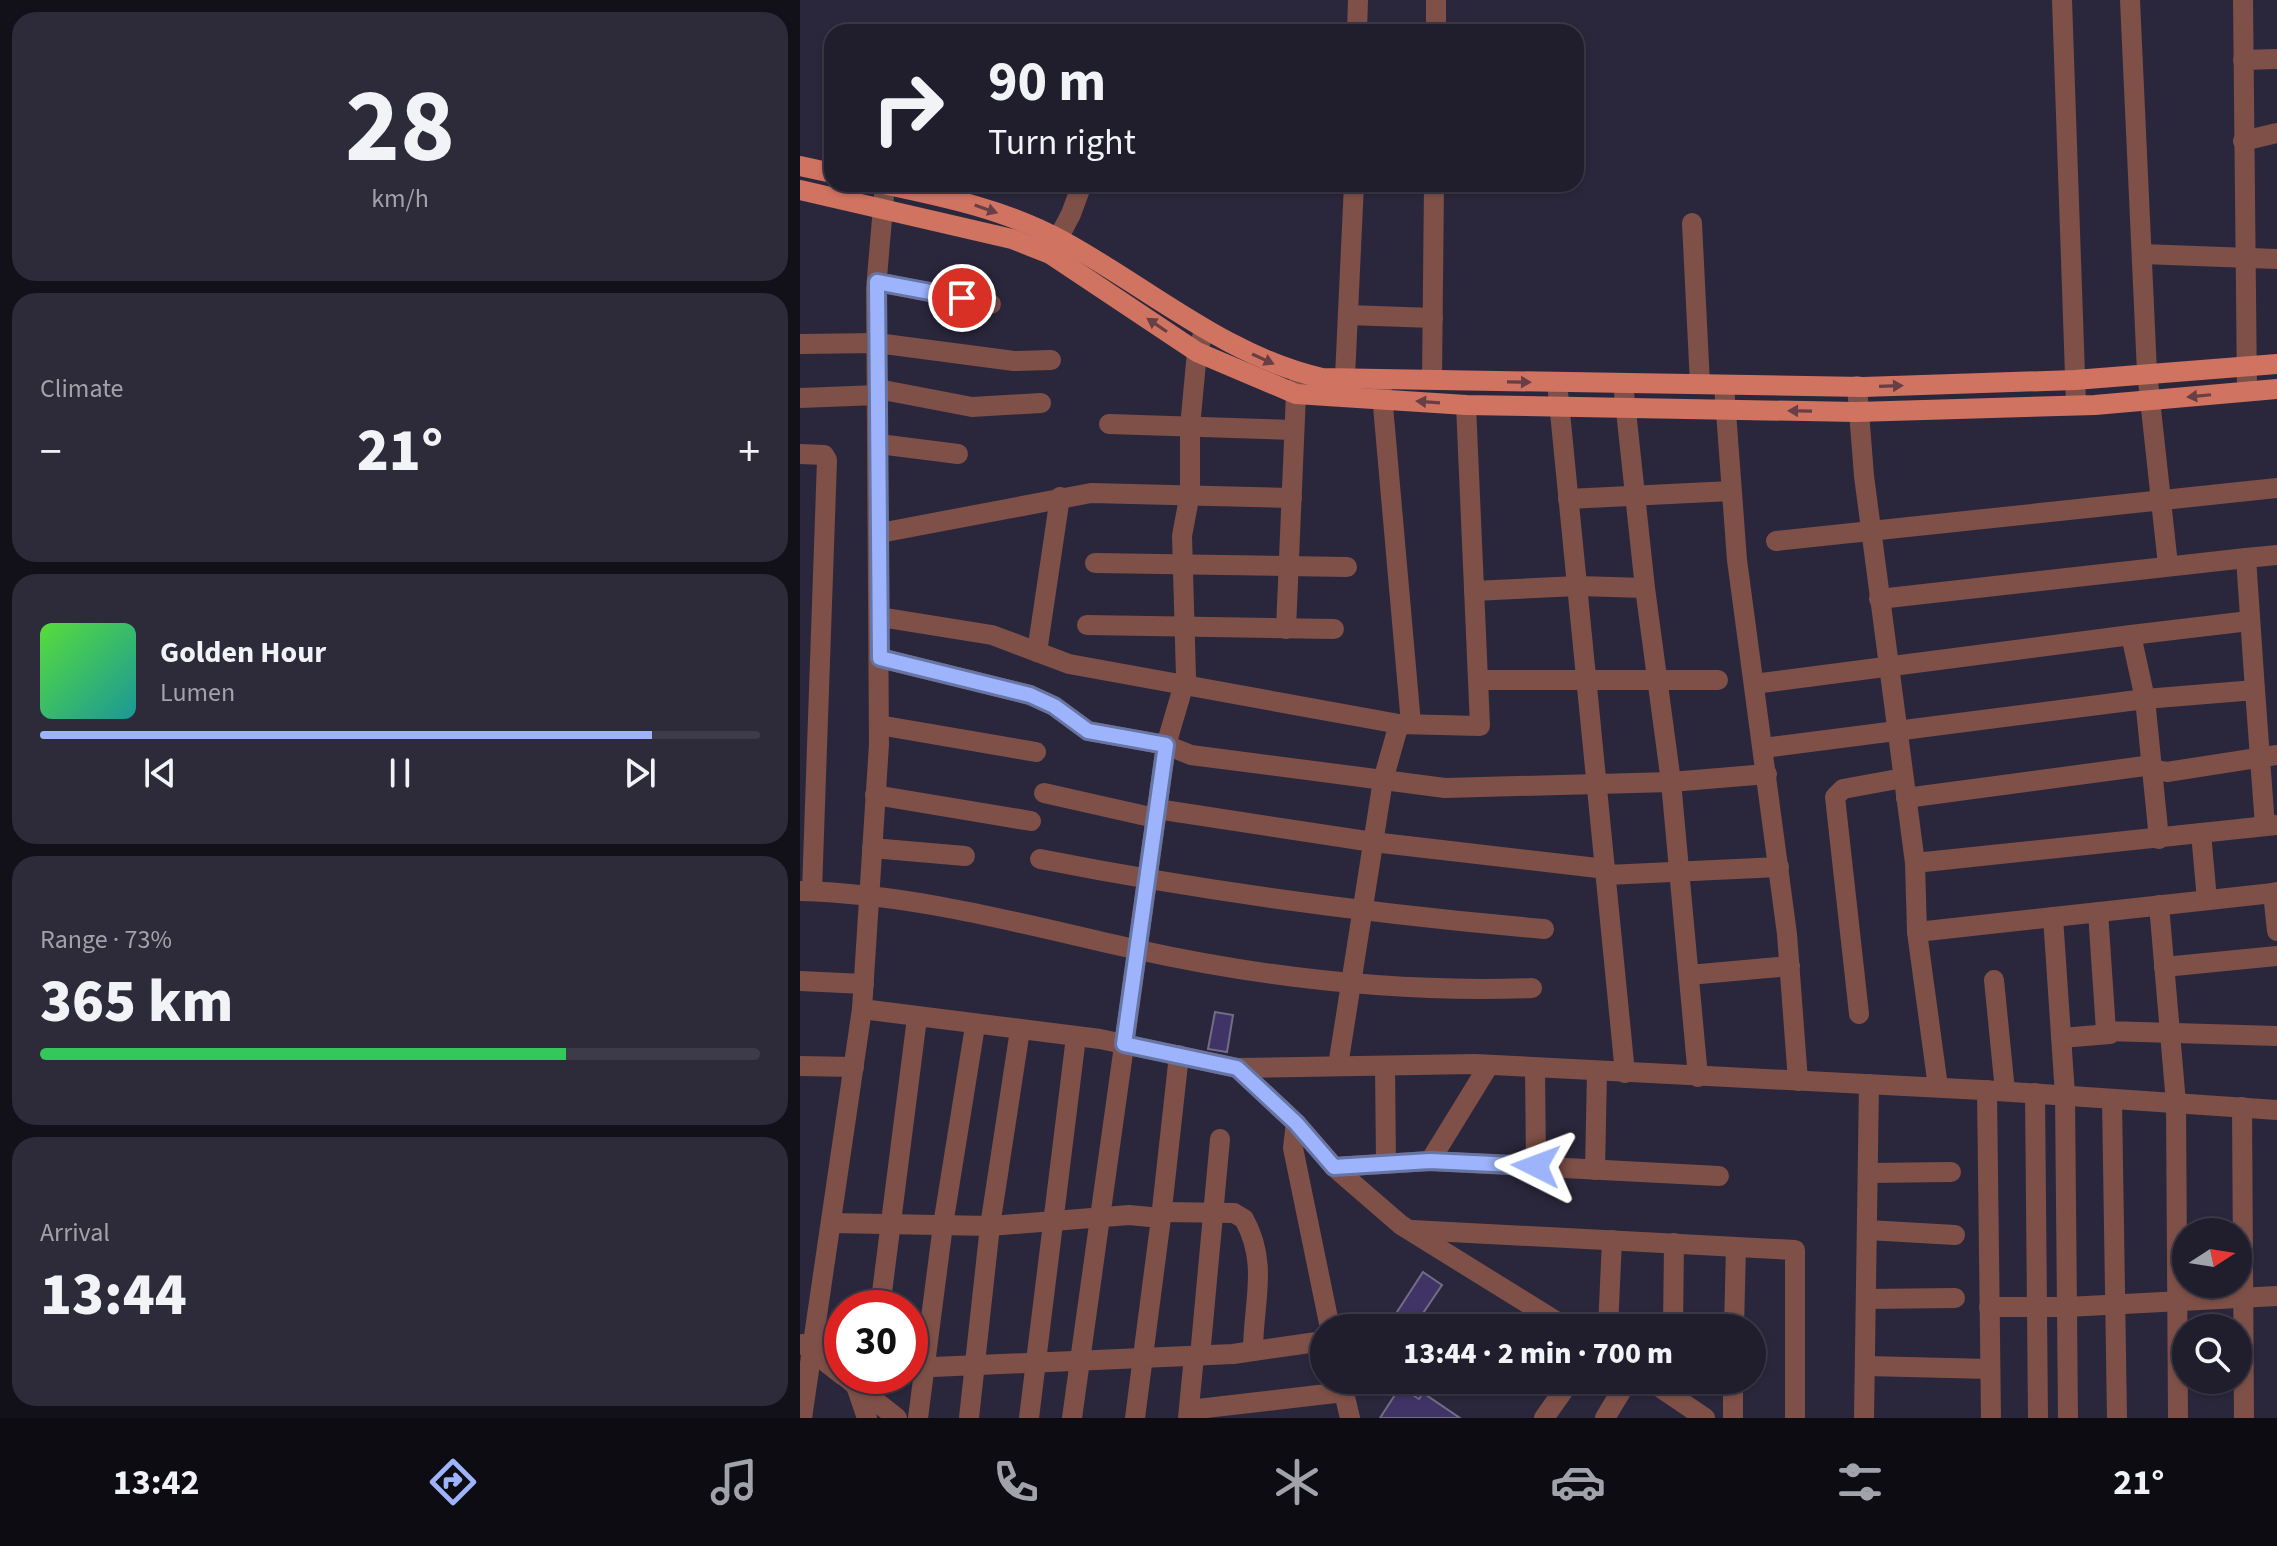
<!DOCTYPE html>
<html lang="en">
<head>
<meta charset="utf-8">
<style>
  :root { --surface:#201d2d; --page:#2d2a39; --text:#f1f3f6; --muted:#a2a2aa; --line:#3d3b49; --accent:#9db4fd }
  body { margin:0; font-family:"Source Sans 3",sans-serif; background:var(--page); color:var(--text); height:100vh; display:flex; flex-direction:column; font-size:30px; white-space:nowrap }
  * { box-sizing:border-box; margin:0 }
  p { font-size:26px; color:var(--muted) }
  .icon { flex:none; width:44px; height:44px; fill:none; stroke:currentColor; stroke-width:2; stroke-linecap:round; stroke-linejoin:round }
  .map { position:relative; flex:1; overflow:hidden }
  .panel { display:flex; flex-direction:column; gap:12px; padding:12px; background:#121019; width:800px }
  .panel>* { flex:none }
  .top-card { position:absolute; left:24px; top:24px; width:760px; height:168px; border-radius:24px; box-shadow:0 2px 6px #0004,0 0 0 2px var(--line); background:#201d2d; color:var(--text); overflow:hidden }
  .needle { width:52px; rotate:78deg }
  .fabs { position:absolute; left:1372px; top:1218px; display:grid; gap:16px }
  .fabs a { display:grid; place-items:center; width:80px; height:80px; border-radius:50%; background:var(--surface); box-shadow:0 2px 6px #0004,0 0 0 2px var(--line); font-size:40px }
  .speed { position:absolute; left:24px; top:1290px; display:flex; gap:16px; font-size:40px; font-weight:700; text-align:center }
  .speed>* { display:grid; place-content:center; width:104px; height:104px; border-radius:50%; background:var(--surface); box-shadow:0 2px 6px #0004,0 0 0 2px var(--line); line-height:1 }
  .speed .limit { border:12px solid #d22; background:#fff; color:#111 }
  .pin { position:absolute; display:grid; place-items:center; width:68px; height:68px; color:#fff; margin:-34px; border:4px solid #fff; border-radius:50%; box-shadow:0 2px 8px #0007 }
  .me { position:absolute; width:88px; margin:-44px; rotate:273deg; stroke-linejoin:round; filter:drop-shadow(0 0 6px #0008) }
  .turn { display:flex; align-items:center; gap:28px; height:168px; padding:0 32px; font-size:36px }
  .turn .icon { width:104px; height:104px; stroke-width:2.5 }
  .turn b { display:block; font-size:56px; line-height:68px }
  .big { font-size:60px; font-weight:800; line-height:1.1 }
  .panel .tile { flex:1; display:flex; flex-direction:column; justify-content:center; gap:12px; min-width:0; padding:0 28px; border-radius:24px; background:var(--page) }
  .panel .dial { align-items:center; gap:0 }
  .dial b { font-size:104px; line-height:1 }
  .song { display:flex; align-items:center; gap:24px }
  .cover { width:96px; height:96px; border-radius:12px; background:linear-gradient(135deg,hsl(110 70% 55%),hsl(180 70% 35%)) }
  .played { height:8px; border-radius:4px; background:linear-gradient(90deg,var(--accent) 85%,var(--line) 85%) }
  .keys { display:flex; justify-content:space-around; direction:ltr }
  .heat { display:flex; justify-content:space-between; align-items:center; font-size:44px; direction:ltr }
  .charge { height:12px; border-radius:6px; background:linear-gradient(90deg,#34c759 73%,var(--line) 0) }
  .trip { position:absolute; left:510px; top:1314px; width:456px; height:80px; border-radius:40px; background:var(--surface); box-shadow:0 2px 6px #0004,0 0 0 2px var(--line); font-weight:800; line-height:80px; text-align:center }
  .tabs { display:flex; height:128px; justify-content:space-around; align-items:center; background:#0d0c12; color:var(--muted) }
  .tabs .icon { width:56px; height:56px }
  .tabs .active { color:var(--accent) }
  .tabs b { font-size:36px; color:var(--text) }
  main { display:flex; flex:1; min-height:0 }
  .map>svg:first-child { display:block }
  .building { fill:#3f3465; stroke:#716d86; stroke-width:2 }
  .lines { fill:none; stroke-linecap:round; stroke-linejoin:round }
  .minor { stroke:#7e5047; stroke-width:20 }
  .major { stroke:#d07361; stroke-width:20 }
  .oneway { fill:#673f44 }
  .route-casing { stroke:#6675a4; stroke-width:20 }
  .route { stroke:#9db4fd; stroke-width:14 }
</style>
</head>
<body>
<main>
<section class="panel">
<div class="tile dial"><b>28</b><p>km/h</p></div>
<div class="tile"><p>Climate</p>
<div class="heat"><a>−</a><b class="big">21°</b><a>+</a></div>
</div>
<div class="tile">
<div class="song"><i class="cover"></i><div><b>Golden Hour</b><p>Lumen</p></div></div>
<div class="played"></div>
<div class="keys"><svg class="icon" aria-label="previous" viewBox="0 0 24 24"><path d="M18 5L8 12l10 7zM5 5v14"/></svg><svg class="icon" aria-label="pause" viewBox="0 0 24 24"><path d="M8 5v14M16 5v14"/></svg><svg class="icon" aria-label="next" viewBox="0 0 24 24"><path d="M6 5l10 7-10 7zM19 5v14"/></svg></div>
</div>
<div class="tile"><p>Range · 73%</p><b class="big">365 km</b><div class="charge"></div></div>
<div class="tile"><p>Arrival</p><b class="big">13:44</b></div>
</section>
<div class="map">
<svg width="1477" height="1418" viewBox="0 0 1477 1418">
  <rect width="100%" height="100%" fill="#2a273c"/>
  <g class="building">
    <polygon points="415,1012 433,1015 427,1052 408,1049"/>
    <polygon points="623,1272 642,1285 615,1325 597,1312"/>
    <polygon points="600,1387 619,1399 623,1393 660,1418 580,1418"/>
  </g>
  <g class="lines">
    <g class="minor">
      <polyline points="1262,0 1276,404"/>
      <polyline points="1330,0 1347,372 1368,565"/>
      <polyline points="1443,0 1447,391"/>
      <polyline points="557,32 558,0"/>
      <polyline points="636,32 636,0"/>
      <polyline points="1443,60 1477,59"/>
      <polyline points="1443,141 1477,133"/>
      <polyline points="85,184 76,289 79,744 62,1009 300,1039 437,1068 496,1123 534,1167 601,1225 767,1328"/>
      <polyline points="892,223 900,384"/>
      <polyline points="250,254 271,214 282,184"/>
      <polyline points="1342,254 1477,259"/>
      <polyline points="77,282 191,304"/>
      <polyline points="548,315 633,318"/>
      <polyline points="405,329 397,352 390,427 390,493 382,536 386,677 366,745 391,755 645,788 871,782 967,774"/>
      <polyline points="0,344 77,343 214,361 251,360"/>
      <polyline points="545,377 554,184"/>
      <polyline points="632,379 634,184"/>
      <polyline points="757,382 825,1073"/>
      <polyline points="581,383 611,724"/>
      <polyline points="823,383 845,588 871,782 898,1077"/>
      <polyline points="924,385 937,560 987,934 998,1081"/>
      <polyline points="1057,386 1064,476 1115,863 1477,825"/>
      <polyline points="78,389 172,407 241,403"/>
      <polyline points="0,398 78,395"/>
      <polyline points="309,424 494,430"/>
      <polyline points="79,444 158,454"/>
      <polyline points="0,454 24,455 27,460 12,891"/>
      <polyline points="768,499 931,491"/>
      <polyline points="80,533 291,493 492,498"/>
      <polyline points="976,541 1477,488"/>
      <polyline points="1446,558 1477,555"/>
      <polyline points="295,563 547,567"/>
      <polyline points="674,591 778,586 845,588"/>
      <polyline points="1079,599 1446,558 1455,690"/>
      <polyline points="80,617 192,635 269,664 599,724"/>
      <polyline points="287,625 534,629"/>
      <polyline points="486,629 496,394 500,377"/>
      <polyline points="1331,635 1449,621"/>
      <polyline points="237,652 260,497"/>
      <polyline points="80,658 230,695 254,706 288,731 366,745 272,1418"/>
      <polyline points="678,680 918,680"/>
      <polyline points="954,684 1331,635 1345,699 1455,690 1465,826"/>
      <polyline points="79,725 236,752"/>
      <polyline points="963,748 1345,699 1359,839"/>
      <polyline points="1352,769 1367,772 1477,755"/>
      <polyline points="244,793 355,818"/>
      <polyline points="75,795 231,821"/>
      <polyline points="1106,798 1352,765"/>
      <polyline points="357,809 573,842 806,869"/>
      <polyline points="1401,833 1407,900"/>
      <polyline points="72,848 165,856"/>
      <path d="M240 859C407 892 574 914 744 929"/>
      <polyline points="1115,863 1117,932 1473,893"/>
      <polyline points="807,875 979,867"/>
      <path d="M0 891C115 894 222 924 334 949 465 978 598 993 732 988"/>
      <polyline points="1477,892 1473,893 1477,931"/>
      <polyline points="1359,905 1376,1103 1378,1418"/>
      <polyline points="1298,912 1306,1031 1477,1036"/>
      <polyline points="1253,917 1265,1095 1268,1418"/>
      <polyline points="1117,932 1138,1087"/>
      <polyline points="1364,967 1477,956"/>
      <polyline points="889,975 990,966"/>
      <polyline points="1194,980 1205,1091"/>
      <polyline points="0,981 64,984"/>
      <polyline points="1059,1014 1035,797 1043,789 1103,778"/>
      <polyline points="1261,1038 1310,1034"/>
      <polyline points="689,1065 630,1161 919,1176"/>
      <polyline points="0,1066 54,1067"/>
      <polyline points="538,1066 583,780 599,724 680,726 666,405"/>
      <polyline points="585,1066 586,1164"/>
      <polyline points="437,1068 675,1064 1182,1090 1477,1110"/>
      <polyline points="735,1068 736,1166"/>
      <polyline points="1187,1090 1191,1418"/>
      <polyline points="1235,1093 1238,1418"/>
      <polyline points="1312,1099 1317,1418"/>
      <polyline points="1442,1107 1444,1418"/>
      <polyline points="496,1123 493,1148 530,1328"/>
      <polyline points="534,1167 630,1161"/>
      <polyline points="795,1170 797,1071"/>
      <polyline points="1068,1173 1151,1172"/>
      <path d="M362 1212 434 1213 444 1219C469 1264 453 1303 453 1351"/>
      <polyline points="361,1218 379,1055"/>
      <polyline points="32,1223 190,1226 329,1215 361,1218 335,1418"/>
      <polyline points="612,1230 995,1250 995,1418"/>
      <polyline points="1068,1230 1155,1235"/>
      <polyline points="1068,1299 1155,1298"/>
      <polyline points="1189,1307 1267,1307 1477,1296"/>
      <polyline points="80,1308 117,1018"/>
      <polyline points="808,1328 812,1240"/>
      <polyline points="873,1328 874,1243"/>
      <polyline points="934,1328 936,1247"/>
      <polyline points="3,1344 42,1375"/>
      <polyline points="400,1356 420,1139"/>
      <polyline points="1066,1366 1190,1369"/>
      <polyline points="110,1368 433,1354 524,1341"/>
      <polyline points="44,1376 97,1418"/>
      <polyline points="541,1380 550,1418"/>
      <polyline points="849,1380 905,1418"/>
      <polyline points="56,1386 67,1418"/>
      <polyline points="389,1410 544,1392"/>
      <polyline points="2,1418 62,1009"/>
      <polyline points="118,1418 143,1225 175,1026"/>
      <polyline points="169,1418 190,1226 220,1030"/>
      <polyline points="229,1418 276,1037"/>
      <polyline points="388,1418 394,1356"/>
      <polyline points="744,1418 771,1380"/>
      <polyline points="805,1418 828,1380"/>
      <polyline points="933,1418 933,1380"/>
      <polyline points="1064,1418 1069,1084"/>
    </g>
    <g class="major">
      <polyline points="0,166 32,173"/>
      <path d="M83 184C145 197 207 210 263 241 349 288 425 356 522 378L1063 387 1275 380 1477 364"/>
      <polyline points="0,190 212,239 250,254 397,352 496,394 666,405 1056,412 1295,405 1477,389"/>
    </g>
  </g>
  <defs><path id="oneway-solid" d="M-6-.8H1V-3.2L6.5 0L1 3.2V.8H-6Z" transform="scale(2)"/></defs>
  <g class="oneway">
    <use href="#oneway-solid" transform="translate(186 209) rotate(19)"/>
    <use href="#oneway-solid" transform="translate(357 325) rotate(-146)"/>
    <use href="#oneway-solid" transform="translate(463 359) rotate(25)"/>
    <use href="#oneway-solid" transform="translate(719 382) rotate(1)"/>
    <use href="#oneway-solid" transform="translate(1091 386) rotate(-2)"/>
    <use href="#oneway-solid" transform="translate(1399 396) rotate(174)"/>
    <use href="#oneway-solid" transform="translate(628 402) rotate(-176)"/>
    <use href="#oneway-solid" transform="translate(1000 411) rotate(-179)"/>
  </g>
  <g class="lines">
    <g class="route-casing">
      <polyline id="route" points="162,298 77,282 80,658 230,695 254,706 288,731 366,745 324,1044 437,1068 496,1123 534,1167 630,1161 736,1166"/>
    </g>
    <use href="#route" class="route"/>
  </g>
</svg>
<div class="fabs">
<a><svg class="needle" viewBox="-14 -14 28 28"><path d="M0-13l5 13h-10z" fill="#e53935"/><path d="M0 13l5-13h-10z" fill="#a2a2aa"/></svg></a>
<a><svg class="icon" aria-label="search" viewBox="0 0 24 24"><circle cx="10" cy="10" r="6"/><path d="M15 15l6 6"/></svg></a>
</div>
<div class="speed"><div class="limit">30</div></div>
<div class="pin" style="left:162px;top:298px;background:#d93025"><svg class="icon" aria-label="arrive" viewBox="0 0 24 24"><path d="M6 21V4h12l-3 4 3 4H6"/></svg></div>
<svg class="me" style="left:736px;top:1166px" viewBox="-20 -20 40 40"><path d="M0-17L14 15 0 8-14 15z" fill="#9db4fd" stroke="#fff" stroke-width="4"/></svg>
<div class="trip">13:44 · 2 min · 700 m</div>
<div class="top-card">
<div class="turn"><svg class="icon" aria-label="right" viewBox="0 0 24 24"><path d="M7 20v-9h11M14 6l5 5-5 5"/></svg><div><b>90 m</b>Turn right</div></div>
</div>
</div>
</main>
<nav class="tabs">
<b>13:42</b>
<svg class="icon active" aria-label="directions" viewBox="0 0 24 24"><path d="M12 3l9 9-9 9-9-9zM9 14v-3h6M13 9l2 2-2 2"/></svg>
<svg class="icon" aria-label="music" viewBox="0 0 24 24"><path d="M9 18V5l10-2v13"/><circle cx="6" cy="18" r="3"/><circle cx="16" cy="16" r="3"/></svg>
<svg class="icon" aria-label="phone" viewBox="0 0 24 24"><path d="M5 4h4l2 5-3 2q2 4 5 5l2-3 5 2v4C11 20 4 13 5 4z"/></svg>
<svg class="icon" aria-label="climate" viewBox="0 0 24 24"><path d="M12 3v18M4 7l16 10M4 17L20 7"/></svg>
<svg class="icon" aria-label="car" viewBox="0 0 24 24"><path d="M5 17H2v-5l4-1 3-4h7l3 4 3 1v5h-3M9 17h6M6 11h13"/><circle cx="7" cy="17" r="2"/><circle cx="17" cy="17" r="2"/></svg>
<svg class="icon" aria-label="filters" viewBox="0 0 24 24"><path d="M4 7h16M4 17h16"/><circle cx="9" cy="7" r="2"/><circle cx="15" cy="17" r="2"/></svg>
<b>21°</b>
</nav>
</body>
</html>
